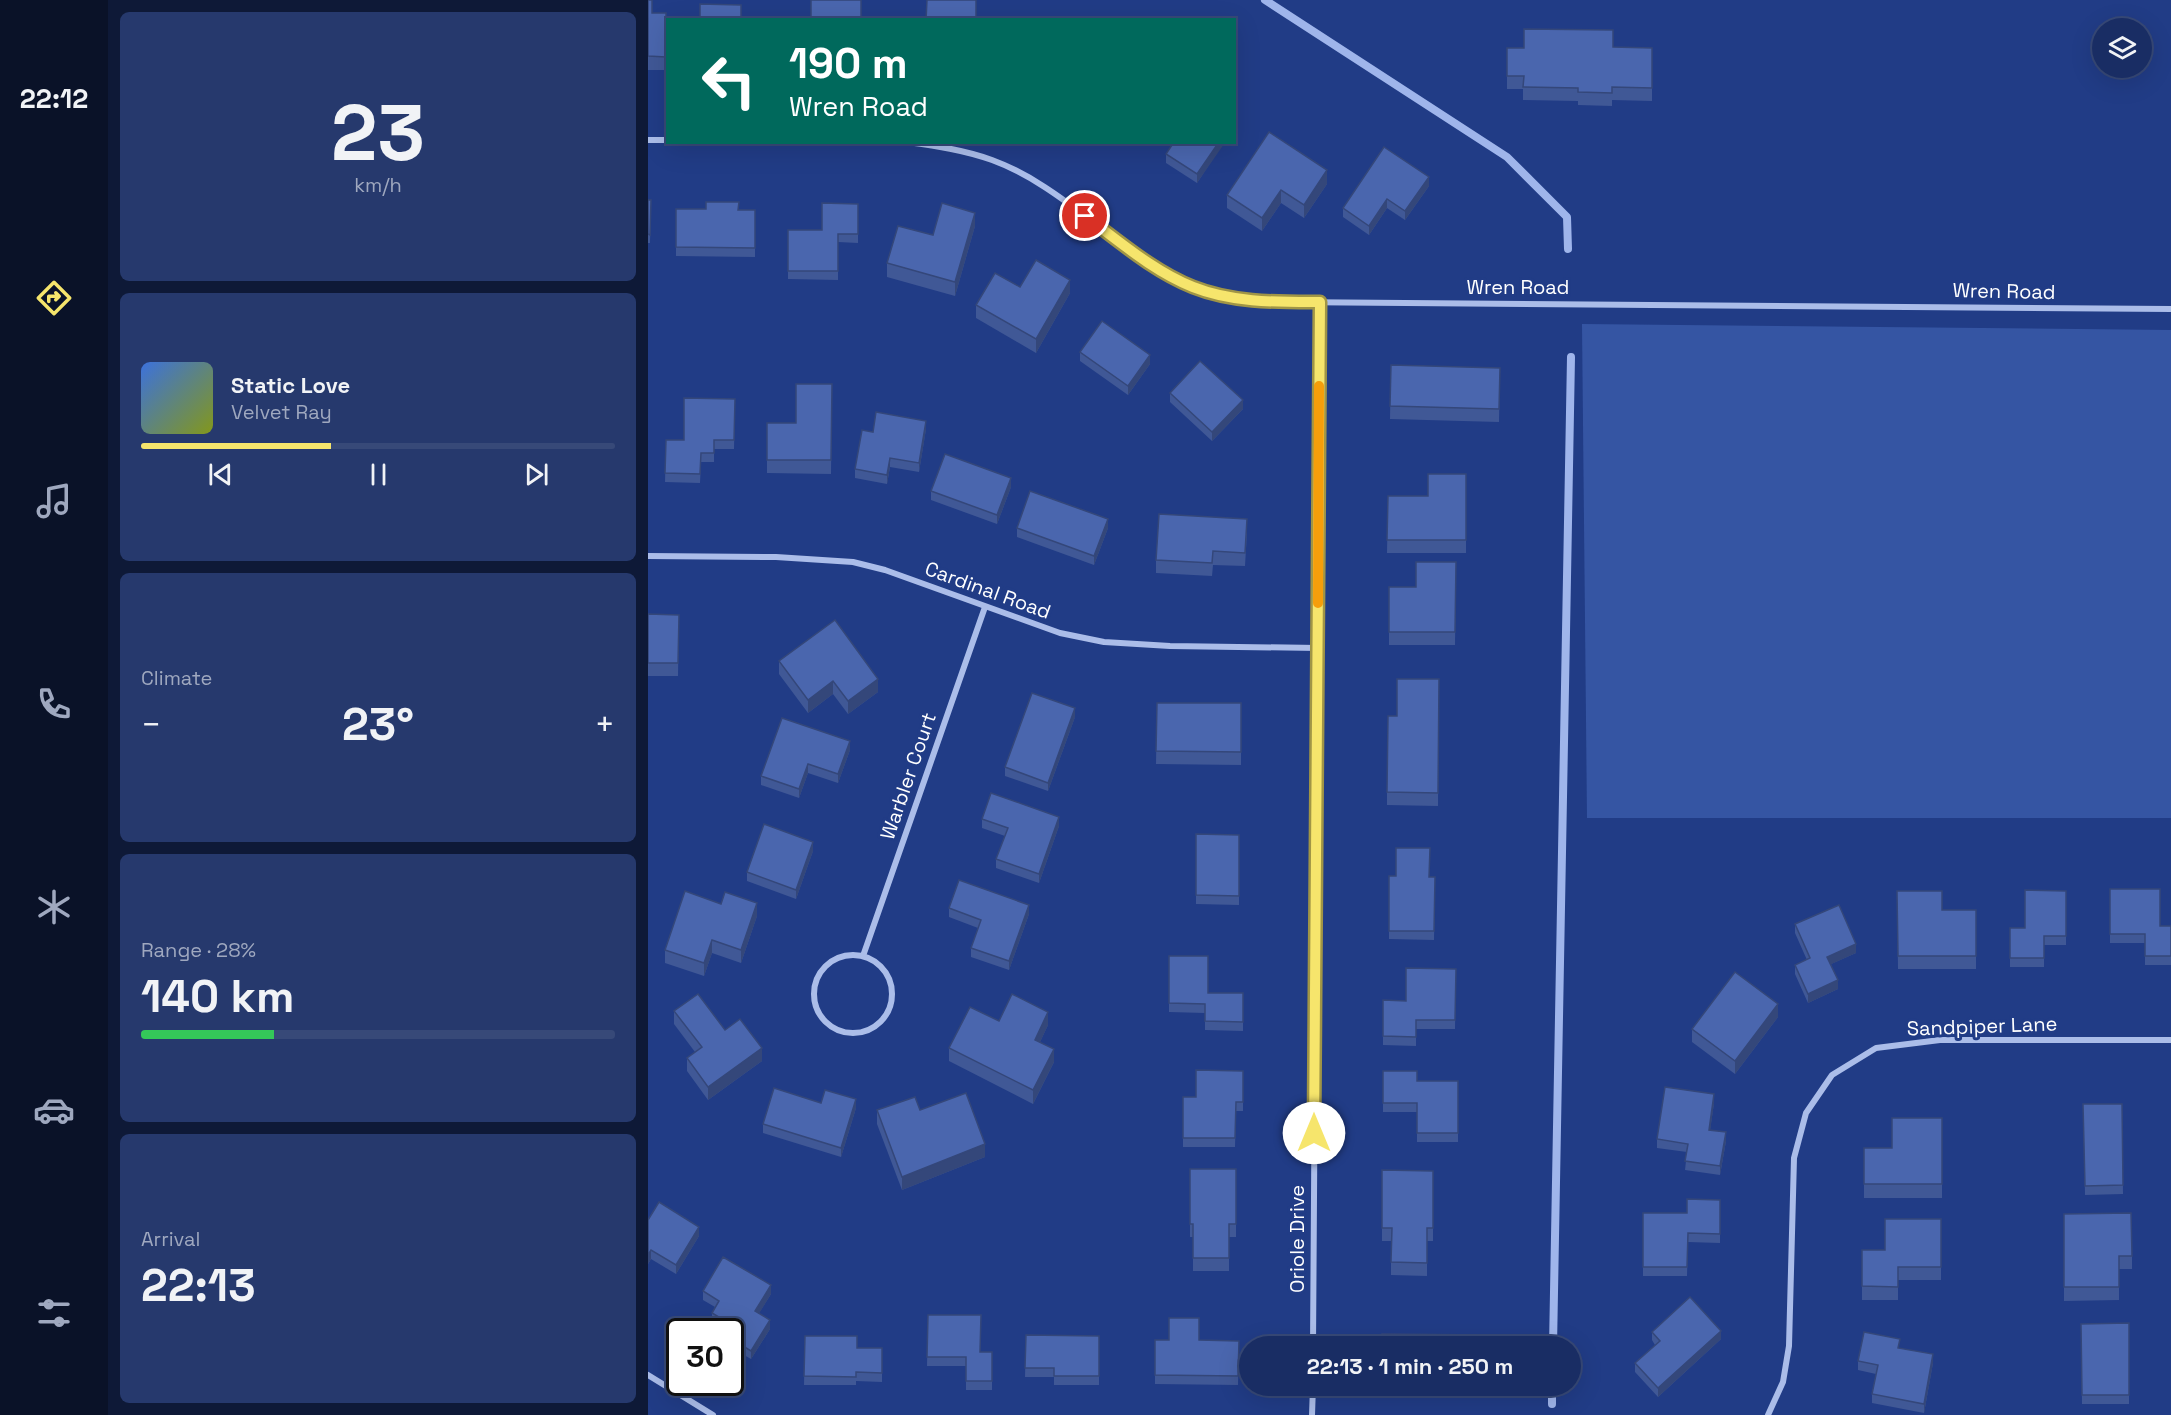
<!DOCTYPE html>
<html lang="en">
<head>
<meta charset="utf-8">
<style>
  :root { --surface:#192d64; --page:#26396d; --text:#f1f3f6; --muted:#9fa8bf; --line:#374978; --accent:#f6e56c }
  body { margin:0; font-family:"Space Grotesk",sans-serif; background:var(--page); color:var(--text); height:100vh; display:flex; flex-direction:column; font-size:22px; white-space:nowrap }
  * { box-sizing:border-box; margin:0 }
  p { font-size:20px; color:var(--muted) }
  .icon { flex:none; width:33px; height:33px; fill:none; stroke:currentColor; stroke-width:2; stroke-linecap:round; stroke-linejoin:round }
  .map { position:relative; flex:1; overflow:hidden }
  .panel { display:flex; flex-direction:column; gap:12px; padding:12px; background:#0e1937; width:540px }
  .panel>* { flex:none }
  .banner { position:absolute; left:18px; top:18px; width:570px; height:126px; border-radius:0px; box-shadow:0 6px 24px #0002,0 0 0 2px var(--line); background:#00695c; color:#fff; overflow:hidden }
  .tools { position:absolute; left:1444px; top:18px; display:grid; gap:12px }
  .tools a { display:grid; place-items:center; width:60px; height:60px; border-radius:50%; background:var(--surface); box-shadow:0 6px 24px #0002,0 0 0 2px var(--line); font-size:30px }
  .speed { position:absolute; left:18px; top:1318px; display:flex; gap:12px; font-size:30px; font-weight:700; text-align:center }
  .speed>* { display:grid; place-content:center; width:78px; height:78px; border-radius:50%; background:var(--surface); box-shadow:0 6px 24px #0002,0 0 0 2px var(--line); line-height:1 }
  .speed .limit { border:3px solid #111; border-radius:9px; background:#fff; color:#111 }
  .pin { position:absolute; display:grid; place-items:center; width:51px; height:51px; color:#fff; margin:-26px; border:3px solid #fff; border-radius:50%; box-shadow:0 2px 6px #0007 }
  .me { position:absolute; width:66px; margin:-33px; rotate:0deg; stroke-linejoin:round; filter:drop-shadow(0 0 4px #0008) }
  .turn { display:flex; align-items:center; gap:21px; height:126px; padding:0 24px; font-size:27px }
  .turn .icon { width:78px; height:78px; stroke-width:2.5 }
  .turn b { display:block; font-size:42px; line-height:51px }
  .big { font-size:45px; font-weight:700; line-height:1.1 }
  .panel .tile { flex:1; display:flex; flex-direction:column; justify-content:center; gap:9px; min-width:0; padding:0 21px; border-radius:9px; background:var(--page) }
  .panel .dial { align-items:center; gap:0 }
  .dial b { font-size:78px; line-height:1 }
  .song { display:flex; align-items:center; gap:18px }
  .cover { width:72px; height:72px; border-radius:9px; background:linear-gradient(135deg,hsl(220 70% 55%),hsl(70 70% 35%)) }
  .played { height:6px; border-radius:3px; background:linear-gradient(90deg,var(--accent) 40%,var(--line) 40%) }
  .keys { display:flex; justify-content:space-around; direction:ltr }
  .heat { display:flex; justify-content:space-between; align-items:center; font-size:33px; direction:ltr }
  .charge { height:9px; border-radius:4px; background:linear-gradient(90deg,#34c759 28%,var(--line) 0) }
  .trip { position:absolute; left:591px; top:1336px; width:342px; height:60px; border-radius:30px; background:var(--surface); box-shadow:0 6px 24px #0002,0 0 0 2px var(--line); font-weight:700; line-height:60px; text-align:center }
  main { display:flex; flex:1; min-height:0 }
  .menu { display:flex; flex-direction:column; width:108px; justify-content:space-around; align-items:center; background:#0a1228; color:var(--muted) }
  .menu .icon { width:42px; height:42px }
  .menu .active { color:var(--accent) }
  .menu b { font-size:27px; color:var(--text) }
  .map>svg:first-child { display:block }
  .green { fill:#3555a3 }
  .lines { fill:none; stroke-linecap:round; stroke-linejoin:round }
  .stream { stroke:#9fb5eb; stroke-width:8 }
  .street { stroke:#abbde9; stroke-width:6 }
  .wall { fill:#405896 }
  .shaded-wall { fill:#34477a }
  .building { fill:#4a66ae; stroke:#34477a; stroke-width:1.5 }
  .route-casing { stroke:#a09546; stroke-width:15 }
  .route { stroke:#f6e56c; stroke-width:10 }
  .slow { stroke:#f59e0b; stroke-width:10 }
  .labels { text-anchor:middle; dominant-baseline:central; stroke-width:6; stroke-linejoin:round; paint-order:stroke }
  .street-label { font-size:20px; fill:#fff; stroke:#213c86 }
</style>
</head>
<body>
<main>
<nav class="menu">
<b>22:12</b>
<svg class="icon active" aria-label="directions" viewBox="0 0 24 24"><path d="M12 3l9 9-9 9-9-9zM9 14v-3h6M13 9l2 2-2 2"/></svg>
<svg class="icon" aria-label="music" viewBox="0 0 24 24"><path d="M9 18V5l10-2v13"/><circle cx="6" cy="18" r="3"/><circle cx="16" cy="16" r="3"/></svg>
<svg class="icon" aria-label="phone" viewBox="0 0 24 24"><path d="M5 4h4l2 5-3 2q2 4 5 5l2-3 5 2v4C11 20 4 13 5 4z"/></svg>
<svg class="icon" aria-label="climate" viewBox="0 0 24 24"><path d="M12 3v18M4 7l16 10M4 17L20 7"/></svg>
<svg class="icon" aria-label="car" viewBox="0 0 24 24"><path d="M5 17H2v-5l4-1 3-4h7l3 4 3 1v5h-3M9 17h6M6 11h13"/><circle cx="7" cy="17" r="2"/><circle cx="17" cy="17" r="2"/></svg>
<svg class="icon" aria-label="filters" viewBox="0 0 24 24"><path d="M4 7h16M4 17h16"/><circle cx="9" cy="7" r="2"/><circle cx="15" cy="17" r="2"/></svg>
</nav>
<section class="panel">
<div class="tile dial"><b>23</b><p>km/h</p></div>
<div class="tile">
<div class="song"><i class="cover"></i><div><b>Static Love</b><p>Velvet Ray</p></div></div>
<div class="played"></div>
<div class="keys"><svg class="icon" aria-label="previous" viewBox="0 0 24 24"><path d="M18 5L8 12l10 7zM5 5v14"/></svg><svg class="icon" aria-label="pause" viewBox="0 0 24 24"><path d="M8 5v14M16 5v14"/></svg><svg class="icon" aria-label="next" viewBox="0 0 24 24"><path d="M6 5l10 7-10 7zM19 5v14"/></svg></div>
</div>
<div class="tile"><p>Climate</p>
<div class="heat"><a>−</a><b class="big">23°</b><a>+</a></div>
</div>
<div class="tile"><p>Range · 28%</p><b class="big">140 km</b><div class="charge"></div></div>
<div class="tile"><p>Arrival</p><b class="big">22:13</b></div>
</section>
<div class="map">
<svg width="1523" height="1415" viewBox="0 0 1523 1415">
  <rect width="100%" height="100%" fill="#213c86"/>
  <polygon class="green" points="934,324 1523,330 1523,818 939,818"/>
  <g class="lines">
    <g class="stream">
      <polyline points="617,0 859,157 919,217 920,249"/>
      <polyline points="905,1347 923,357"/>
      <polyline points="904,1404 904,1386"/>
    </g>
    <g class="street">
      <polyline points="0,140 20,140"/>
      <path d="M259 142C288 146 316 150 344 160 388 176 425 207 463 235 489 254 516 277 547 288 576 298 606 300 637 302L1523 309"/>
      <polyline points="0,556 128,557 205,562 237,570 412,633 456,642 522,646 670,648"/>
      <circle cx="205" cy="994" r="39"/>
      <polyline points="215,956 337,607"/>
      <polyline points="665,1347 672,302"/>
      <polyline points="0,1375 65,1415"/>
      <polyline points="664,1415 665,1386"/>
      <polyline points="1120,1415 1135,1382 1141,1346 1146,1158 1158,1113 1184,1075 1228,1048 1292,1040 1523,1040"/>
    </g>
  </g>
  <g class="wall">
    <polygon points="0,0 4,13 18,13 18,70 0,70"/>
    <polygon points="965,47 1004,48 1004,101 964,100 964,106 930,105 930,101 875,100 875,89 859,89 859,48"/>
    <polygon points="576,142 549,183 518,163 518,154"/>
    <polygon points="679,184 656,218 633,203 614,231 579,208 579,195"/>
    <polygon points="781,186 757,220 739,208 721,235 695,217 695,208"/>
    <polygon points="0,200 3,200 2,243 0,243"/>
    <polygon points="210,204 210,243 190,242 190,280 140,279 140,230 174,230"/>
    <polygon points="28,209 107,210 107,257 28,256"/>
    <polygon points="327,226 307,296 239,277 239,263 285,235"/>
    <polygon points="372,287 422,293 388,353 328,318 328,305"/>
    <polygon points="432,352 502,364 480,395 432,361"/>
    <polygon points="743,365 852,368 851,422 742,419"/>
    <polygon points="184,384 183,474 119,473 119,423 148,423"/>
    <polygon points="522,393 595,409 564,441 522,402"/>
    <polygon points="87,399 86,449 66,449 66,462 53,462 52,483 17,482 18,440 36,440"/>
    <polygon points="278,429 271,472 242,467 239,484 207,478 207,469 225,432"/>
    <polygon points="818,474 818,553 739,553 740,496 780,496"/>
    <polygon points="363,487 349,524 283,500 283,491"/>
    <polygon points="369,528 460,528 446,565 369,537"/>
    <polygon points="599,532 597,566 565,565 564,576 508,573 508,560"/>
    <polygon points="808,562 807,645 741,645 741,632 768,587"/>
    <polygon points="0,614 31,615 30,676 0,676"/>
    <polygon points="131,661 230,692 200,714 185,694 160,713 131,674"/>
    <polygon points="791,679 790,806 739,805 739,792 749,716"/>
    <polygon points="509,703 593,703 593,765 508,764"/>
    <polygon points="427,717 400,791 357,776 357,767"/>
    <polygon points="202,750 190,783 160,773 151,798 113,785 113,776"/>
    <polygon points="334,819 411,826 391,883 348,868 348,859 357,836 334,828"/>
    <polygon points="548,834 591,835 591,905 548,904"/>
    <polygon points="165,851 148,899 99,881 99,872"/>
    <polygon points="741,876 787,877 786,940 741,939"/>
    <polygon points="1462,889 1512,926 1523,926 1523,965 1497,965 1497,943 1462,943"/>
    <polygon points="1249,891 1294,910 1328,910 1328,969 1250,969"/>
    <polygon points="1418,891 1418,945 1396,945 1396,967 1362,967 1362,928 1377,928"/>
    <polygon points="301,908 381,914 361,970 323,957 323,948 330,928 301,917"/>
    <polygon points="109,916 93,963 64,953 56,976 17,963 17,950"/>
    <polygon points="1147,924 1208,953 1183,964 1190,989 1160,1003 1147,974 1147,965 1159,960 1147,933"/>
    <polygon points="521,956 560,993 595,993 595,1031 557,1030 557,1013 521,1012"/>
    <polygon points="808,969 807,1029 768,1029 768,1046 735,1045 735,1000 758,1001"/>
    <polygon points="26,1011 114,1061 60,1100 39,1071 39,1058 47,1052 26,1024"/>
    <polygon points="1130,1017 1087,1074 1044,1042 1044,1029"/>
    <polygon points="351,1021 400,1025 392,1042 406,1062 385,1104 301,1061 301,1048"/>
    <polygon points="595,1071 595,1111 588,1111 587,1147 535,1147 535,1097 548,1097"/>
    <polygon points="735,1071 769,1081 810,1081 810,1142 769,1142 769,1112 735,1112"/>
    <polygon points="1066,1103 1062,1130 1078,1141 1072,1175 1037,1170 1039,1152 1009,1148 1009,1139"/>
    <polygon points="1435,1104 1474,1104 1475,1194 1437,1195"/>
    <polygon points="208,1108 193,1157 115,1133 115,1124"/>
    <polygon points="229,1110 337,1157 254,1190 229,1124"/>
    <polygon points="1294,1118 1294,1198 1216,1198 1216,1148 1244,1148"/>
    <polygon points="542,1169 588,1169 588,1237 581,1237 581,1271 545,1271 545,1237 542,1237"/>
    <polygon points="734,1170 785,1171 785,1241 779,1241 779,1276 743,1275 743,1241 734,1241"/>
    <polygon points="1072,1200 1072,1243 1040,1242 1039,1276 995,1276 995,1213 1039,1213"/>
    <polygon points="1416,1214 1484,1256 1484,1269 1471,1269 1471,1300 1416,1301"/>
    <polygon points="1293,1219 1293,1280 1250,1280 1250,1300 1214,1300 1214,1250 1237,1250"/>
    <polygon points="0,1220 51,1236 28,1274 3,1259 0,1264"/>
    <polygon points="55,1291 123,1294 111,1313 122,1329 103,1359 82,1347 82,1332 77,1330 64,1321 64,1313 67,1307 55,1300"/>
    <polygon points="280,1315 332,1352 344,1352 344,1390 318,1390 318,1366 279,1366"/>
    <polygon points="1481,1323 1481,1404 1434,1404 1433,1324"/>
    <polygon points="1004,1332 1073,1339 1010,1397 987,1372 987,1363 1007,1345 1004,1340"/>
    <polygon points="378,1335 451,1336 451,1385 406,1385 406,1377 377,1377"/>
    <polygon points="157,1336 209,1348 234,1348 234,1382 208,1381 208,1385 156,1385"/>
    <polygon points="507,1340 591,1341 590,1385 507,1384"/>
    <polygon points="1252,1348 1285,1363 1276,1413 1224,1403 1224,1394 1228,1374 1210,1370 1210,1361"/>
  </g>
  <g class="shaded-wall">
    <polygon points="571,142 576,142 576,144 549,183 549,174"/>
    <polygon points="679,170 679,184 656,218 656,205"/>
    <polygon points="781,177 781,186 757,220 757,211"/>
    <polygon points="633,190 633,203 614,231 614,218"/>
    <polygon points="739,199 739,208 721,235 721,226"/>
    <polygon points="327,213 327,226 307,296 307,282"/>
    <polygon points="422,280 422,293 388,353 388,339"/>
    <polygon points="502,355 502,364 480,395 480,386"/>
    <polygon points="595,400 595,409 564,441 564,432"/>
    <polygon points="278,421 278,429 271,472 271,463"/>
    <polygon points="242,458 242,467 239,484 239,475"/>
    <polygon points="363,478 363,487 349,524 349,515"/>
    <polygon points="460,519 460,528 446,565 446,556"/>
    <polygon points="230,679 230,692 200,714 200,701"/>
    <polygon points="185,681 185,694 160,713 160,700"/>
    <polygon points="427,708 427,717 400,791 400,783"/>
    <polygon points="202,741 202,750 190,783 190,774"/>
    <polygon points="160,764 160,773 151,798 151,789"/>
    <polygon points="411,817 411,826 391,883 391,874"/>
    <polygon points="165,842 165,851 148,899 148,890"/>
    <polygon points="109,903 109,916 93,963 93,950"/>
    <polygon points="381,905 381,914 361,970 361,961"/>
    <polygon points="64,940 64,953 56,976 56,963"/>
    <polygon points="1208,944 1208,953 1179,966 1179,957"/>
    <polygon points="1190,980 1190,989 1160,1003 1160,994"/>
    <polygon points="1130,1004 1130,1017 1087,1074 1087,1061"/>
    <polygon points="400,1012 400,1025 387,1053 387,1040"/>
    <polygon points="114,1048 114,1061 60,1100 60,1087"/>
    <polygon points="406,1049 406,1062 385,1104 385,1090"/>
    <polygon points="1066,1094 1066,1103 1061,1139 1061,1130"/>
    <polygon points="208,1099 208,1108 193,1157 193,1148"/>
    <polygon points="1078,1132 1078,1141 1072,1175 1072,1166"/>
    <polygon points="337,1144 337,1157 254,1190 254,1177"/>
    <polygon points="51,1227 51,1236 28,1274 28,1265"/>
    <polygon points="3,1250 3,1259 0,1264 0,1255"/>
    <polygon points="123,1285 123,1294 107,1320 107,1311"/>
    <polygon points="122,1320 122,1329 103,1359 103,1351"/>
    <polygon points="1073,1331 1073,1339 1010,1397 1010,1388"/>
    <polygon points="1285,1354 1285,1363 1276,1413 1276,1404"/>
  </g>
  <g class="building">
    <polygon points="0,0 4,0 4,13 18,13 18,57 0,56"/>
    <rect x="163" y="0" width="50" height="20"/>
    <polygon points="279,0 328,0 328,20 278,20"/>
    <polygon points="52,4 93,5 93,18 122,18 122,20 52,20"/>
    <polygon points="876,29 965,30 965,47 1004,48 1004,88 964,87 964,93 930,92 930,88 875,87 876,76 859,76 859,48 876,48"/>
    <polygon points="621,132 679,170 656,205 633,190 614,218 579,195"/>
    <polygon points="526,142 571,142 549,174 518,154"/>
    <polygon points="736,147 781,177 757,211 739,199 721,226 695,208"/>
    <polygon points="0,200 3,200 2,235 0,234"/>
    <polygon points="58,202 91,202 90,210 107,210 107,248 28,247 28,209 58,209"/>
    <polygon points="174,203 210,204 210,234 190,234 190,271 140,271 140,230 174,230"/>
    <polygon points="294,203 327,213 307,282 239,263 250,226 285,235"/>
    <polygon points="388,260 422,280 388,339 328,305 347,273 372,287"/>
    <polygon points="454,321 502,355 480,386 432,352"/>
    <polygon points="552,361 595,400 564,432 522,393"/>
    <polygon points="743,365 852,368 851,409 742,406"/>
    <polygon points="148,384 184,384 183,460 119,460 119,423 148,423"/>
    <polygon points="36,398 87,399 86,440 66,440 66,453 53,453 52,474 17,473 18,440 36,440"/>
    <polygon points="228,412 278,421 271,463 242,458 239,475 207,469 214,430 225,432"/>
    <polygon points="297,454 363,478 349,515 283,491"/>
    <polygon points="780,474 818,474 818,540 739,540 740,496 780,496"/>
    <polygon points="382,491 460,519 446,556 369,528"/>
    <polygon points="511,514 599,519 597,553 565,551 564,563 508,560"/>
    <polygon points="768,562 808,562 807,632 741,632 741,587 768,587"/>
    <polygon points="0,614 31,615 30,663 0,663"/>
    <polygon points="187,620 230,679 200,701 185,681 160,700 131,661"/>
    <polygon points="749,679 791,679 790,793 739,792 740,716 749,716"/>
    <polygon points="384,693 427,708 400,783 357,767"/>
    <polygon points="509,703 593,703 593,752 508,751"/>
    <polygon points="134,718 202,741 190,774 160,764 151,789 113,776"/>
    <polygon points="343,793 411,817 391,874 348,859 360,828 334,819"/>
    <polygon points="116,824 165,842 148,890 99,872"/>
    <polygon points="548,834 591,835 591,896 548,895"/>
    <polygon points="748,848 782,848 781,877 787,877 786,931 741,931 741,876 748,876"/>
    <polygon points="311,880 381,905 361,961 323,948 333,920 301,908"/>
    <polygon points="1462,889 1512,889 1512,926 1523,926 1523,956 1497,956 1497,934 1462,934"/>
    <polygon points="1377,890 1418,891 1418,936 1396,936 1396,958 1362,958 1362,928 1377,928"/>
    <polygon points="37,891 73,904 77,892 109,903 93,950 64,940 56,963 17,950"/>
    <polygon points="1249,891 1294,891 1294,910 1328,910 1328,956 1250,956"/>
    <polygon points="1191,905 1208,944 1179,957 1190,980 1160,994 1147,965 1162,958 1147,924"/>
    <polygon points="521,956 560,956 560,993 595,993 595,1022 557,1021 557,1004 521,1003"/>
    <polygon points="758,968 808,969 807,1020 768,1020 768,1037 735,1036 735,1000 758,1001"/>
    <polygon points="1087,972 1130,1004 1087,1061 1044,1029"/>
    <polygon points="50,994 77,1030 92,1019 114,1048 60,1087 39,1058 54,1047 26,1011"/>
    <polygon points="364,994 400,1012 387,1040 406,1049 385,1090 301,1048 322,1007 351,1021"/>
    <polygon points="548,1070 595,1071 595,1102 588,1102 587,1138 535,1138 535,1097 548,1097"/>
    <polygon points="735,1071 769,1071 769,1081 810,1081 810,1133 769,1133 769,1103 735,1103"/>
    <polygon points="1017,1087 1066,1094 1061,1130 1078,1132 1072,1166 1037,1161 1040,1144 1009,1139"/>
    <polygon points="126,1088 173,1103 177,1090 208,1099 193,1148 115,1124"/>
    <polygon points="318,1093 337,1144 254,1177 229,1110 267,1097 272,1110"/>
    <polygon points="1435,1104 1474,1104 1475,1185 1437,1186"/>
    <polygon points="1244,1118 1294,1118 1294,1184 1216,1184 1216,1148 1244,1148"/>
    <polygon points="542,1169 588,1169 588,1224 581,1224 581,1258 545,1258 545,1224 542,1224"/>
    <polygon points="734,1170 785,1171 785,1228 779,1228 779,1263 743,1262 744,1228 734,1228"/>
    <polygon points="1039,1199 1072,1200 1072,1234 1040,1233 1039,1267 995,1267 995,1213 1039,1213"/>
    <polygon points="11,1202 51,1227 28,1265 3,1250 0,1255 0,1220"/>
    <polygon points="1483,1213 1484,1256 1471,1256 1471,1287 1416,1287 1416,1214"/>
    <polygon points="1237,1219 1293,1219 1293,1267 1250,1267 1250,1287 1214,1286 1214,1250 1237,1250"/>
    <polygon points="75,1257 123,1285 107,1311 122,1320 103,1351 82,1338 82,1332 76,1332 81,1323 64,1313 71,1301 55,1291"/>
    <polygon points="1042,1297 1073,1331 1010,1388 987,1363 1012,1341 1004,1332"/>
    <polygon points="280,1315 333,1315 332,1352 344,1352 344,1381 318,1381 318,1357 279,1357"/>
    <polygon points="521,1318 551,1318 551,1340 591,1341 590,1376 507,1375 507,1340 521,1340"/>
    <polygon points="1481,1323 1481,1395 1434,1395 1433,1324"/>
    <polygon points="1216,1332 1252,1339 1250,1348 1285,1354 1276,1404 1224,1394 1230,1365 1210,1361"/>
    <polygon points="734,1334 837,1335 837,1347 734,1347"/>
    <polygon points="378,1335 451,1336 451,1376 406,1376 406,1368 377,1368"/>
    <polygon points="157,1336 209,1336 209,1348 234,1348 234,1373 208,1372 208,1377 156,1376"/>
  </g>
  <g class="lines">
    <g class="route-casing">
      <path id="route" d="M437 216C471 241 505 271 545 287 585 303 630 302 672 302L666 1133"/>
    </g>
    <use href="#route" class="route"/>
    <polyline class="slow" points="670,603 671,386"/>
  </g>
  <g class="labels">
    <g class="street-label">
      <text x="870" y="287">Wren Road</text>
      <text transform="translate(1356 291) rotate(1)">Wren Road</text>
      <text transform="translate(340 590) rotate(20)">Cardinal Road</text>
      <text transform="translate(260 776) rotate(-71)">Warbler Court</text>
      <text transform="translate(1334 1026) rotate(-2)">Sandpiper Lane</text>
      <text transform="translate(649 1239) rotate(-90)">Oriole Drive</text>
    </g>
  </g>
</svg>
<div class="tools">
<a><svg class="icon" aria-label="layers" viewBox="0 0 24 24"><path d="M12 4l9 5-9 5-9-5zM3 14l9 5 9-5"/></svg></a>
</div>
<div class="speed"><div class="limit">30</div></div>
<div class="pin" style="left:437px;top:216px;background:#d93025"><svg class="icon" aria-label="arrive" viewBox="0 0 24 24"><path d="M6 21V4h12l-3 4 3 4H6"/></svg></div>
<svg class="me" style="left:666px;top:1133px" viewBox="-20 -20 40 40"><circle r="19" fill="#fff"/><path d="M0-13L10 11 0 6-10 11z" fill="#f6e56c"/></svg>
<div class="trip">22:13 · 1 min · 250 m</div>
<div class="banner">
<div class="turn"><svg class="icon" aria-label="left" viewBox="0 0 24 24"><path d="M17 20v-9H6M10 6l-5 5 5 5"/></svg><div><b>190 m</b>Wren Road</div></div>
</div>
</div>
</main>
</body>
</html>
